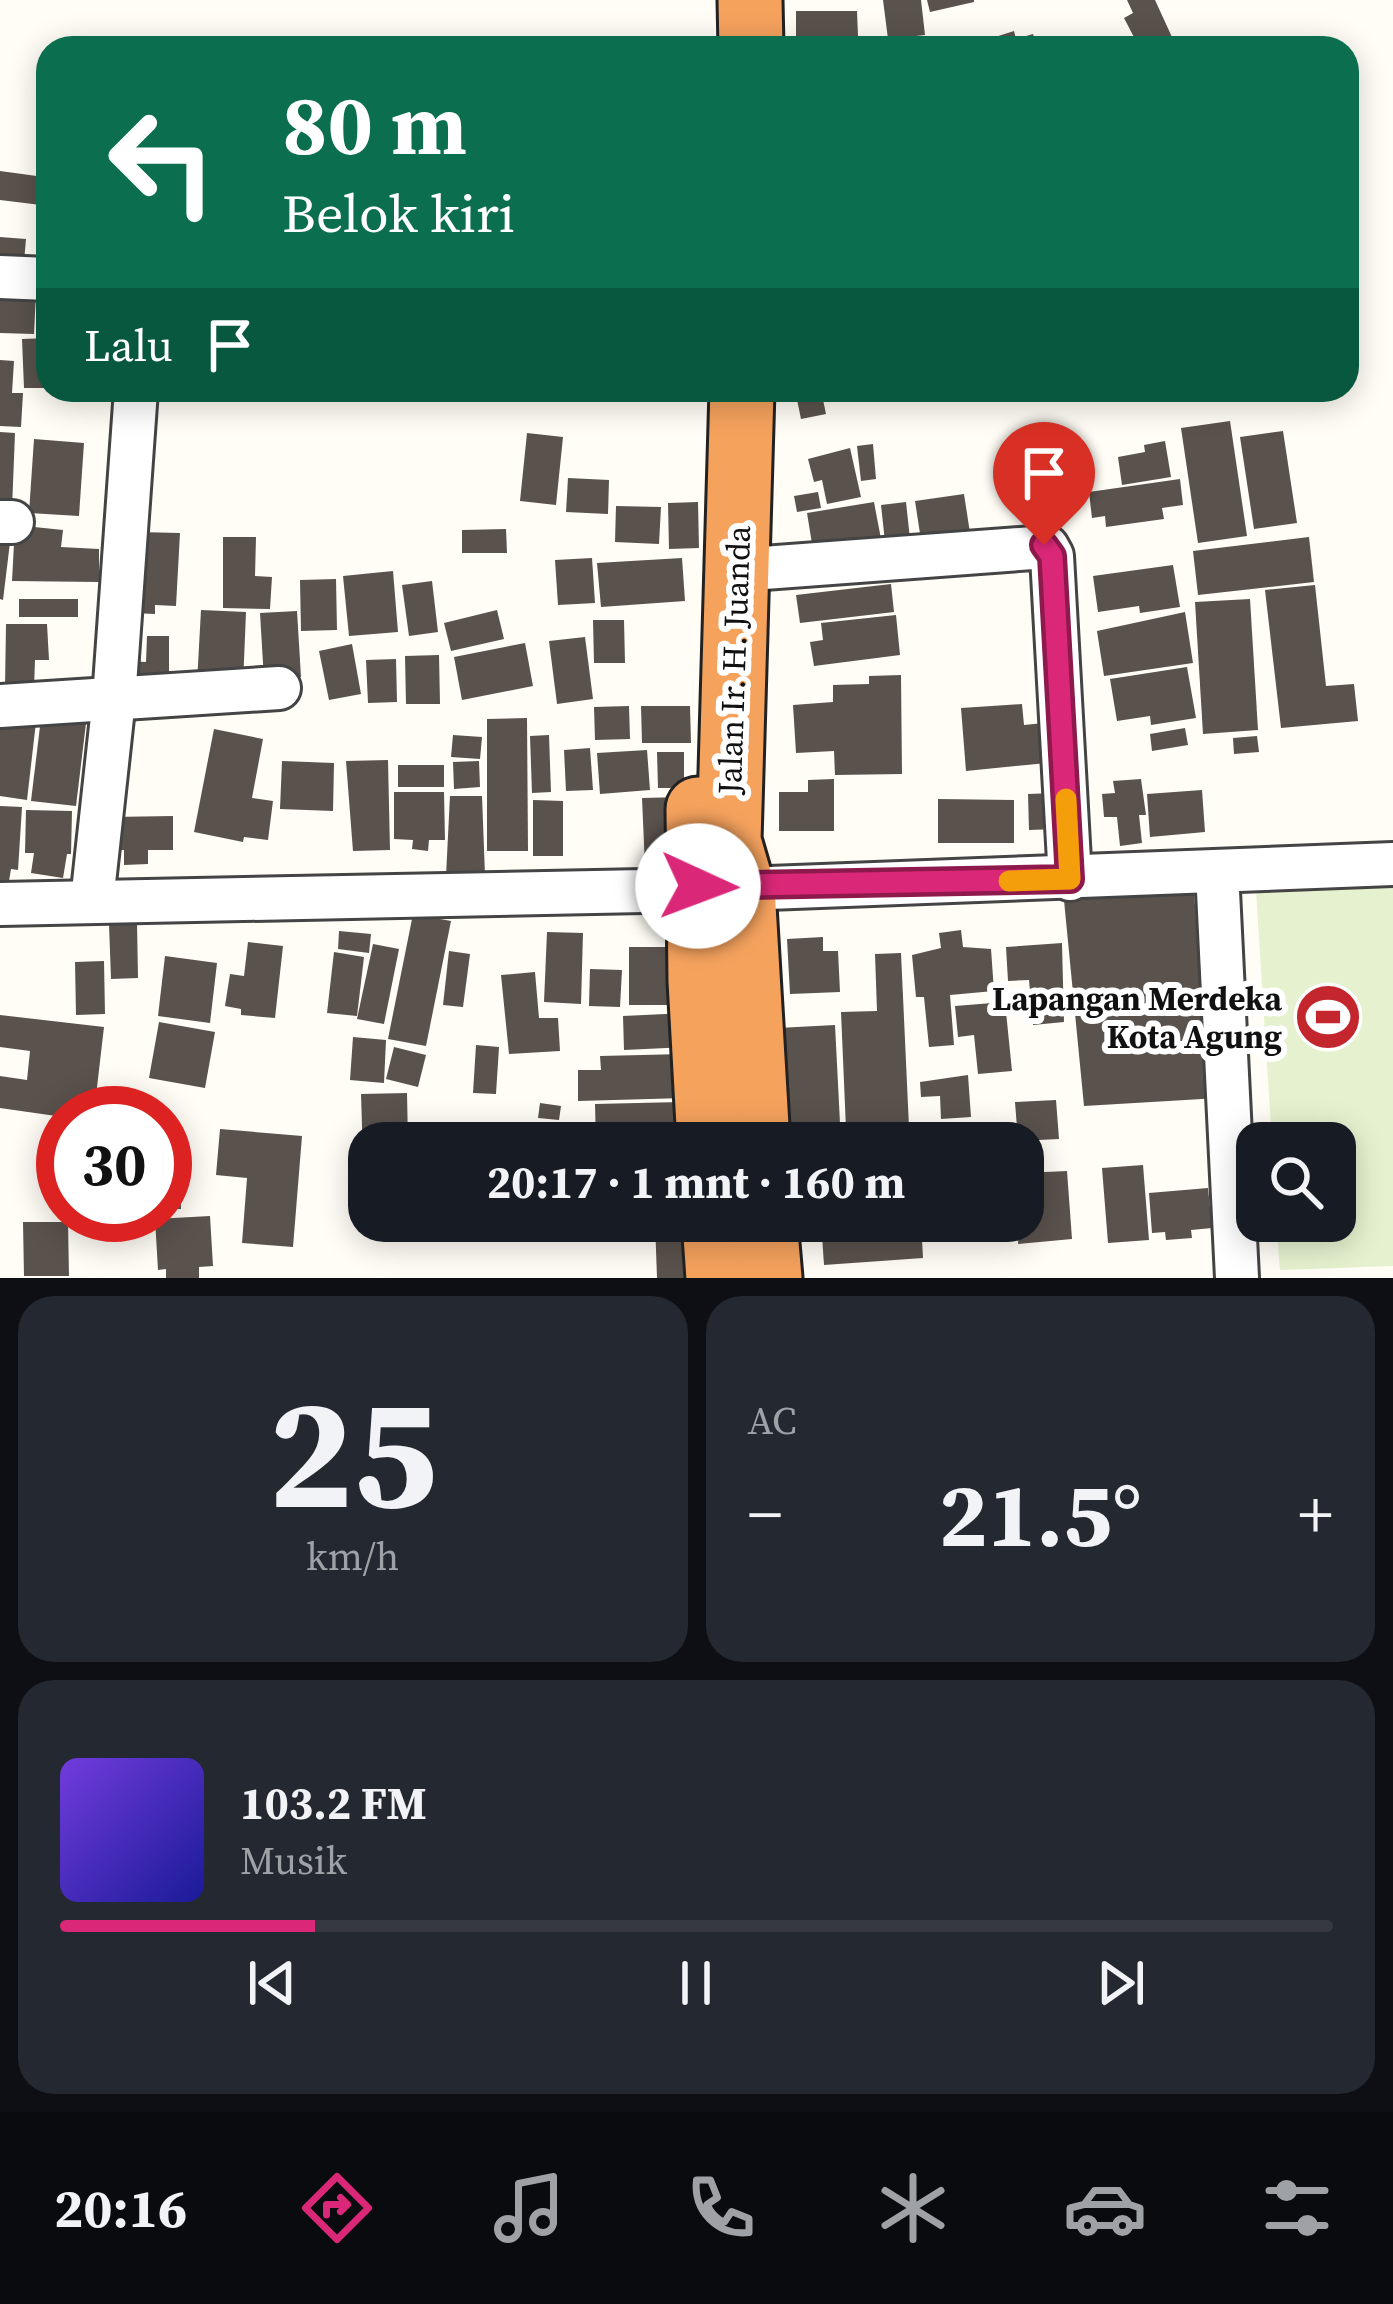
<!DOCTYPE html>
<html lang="id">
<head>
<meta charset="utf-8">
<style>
  :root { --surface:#171b24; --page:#242831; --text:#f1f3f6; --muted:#9ea1a6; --line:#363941; --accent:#db2777 }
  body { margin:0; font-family:"Source Serif 4",serif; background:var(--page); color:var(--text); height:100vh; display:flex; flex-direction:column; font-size:45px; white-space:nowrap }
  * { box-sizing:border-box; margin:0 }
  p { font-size:39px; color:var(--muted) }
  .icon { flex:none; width:66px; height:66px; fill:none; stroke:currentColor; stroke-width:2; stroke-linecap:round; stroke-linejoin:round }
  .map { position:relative; height:1278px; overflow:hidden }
  .panel { display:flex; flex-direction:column; gap:18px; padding:18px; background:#0d0f14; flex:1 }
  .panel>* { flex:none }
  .banner { position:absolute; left:36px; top:36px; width:1323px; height:366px; border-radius:36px; box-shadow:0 6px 30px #0003; background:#0b6e4f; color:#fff; overflow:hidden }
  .buttons { position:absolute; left:1236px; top:1122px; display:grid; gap:24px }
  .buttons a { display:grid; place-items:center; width:120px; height:120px; border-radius:24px; background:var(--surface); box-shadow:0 6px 30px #0003; font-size:60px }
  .speed { position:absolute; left:36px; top:1086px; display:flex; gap:24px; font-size:60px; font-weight:700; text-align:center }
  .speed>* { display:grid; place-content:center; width:156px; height:156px; border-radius:50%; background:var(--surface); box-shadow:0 6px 30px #0003; line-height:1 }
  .speed .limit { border:18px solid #d22; background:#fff; color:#111 }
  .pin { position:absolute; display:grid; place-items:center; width:102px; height:102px; color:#fff; margin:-123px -51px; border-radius:50% 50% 50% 0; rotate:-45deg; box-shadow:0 0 12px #0007 }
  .pin .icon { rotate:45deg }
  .me { position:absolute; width:132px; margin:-66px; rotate:92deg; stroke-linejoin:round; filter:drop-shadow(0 0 9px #0008) }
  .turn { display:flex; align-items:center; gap:42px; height:252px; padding:0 48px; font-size:54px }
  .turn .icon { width:156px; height:156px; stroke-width:2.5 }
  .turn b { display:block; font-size:84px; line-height:102px }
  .then { display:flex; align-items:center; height:114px; padding:0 48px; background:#0003; gap:24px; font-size:45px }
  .big { font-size:90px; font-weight:700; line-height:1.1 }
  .panel .widget { flex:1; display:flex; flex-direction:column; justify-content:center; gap:18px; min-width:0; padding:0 42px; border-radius:36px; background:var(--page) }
  .panel .dial { align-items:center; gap:0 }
  .dial b { font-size:156px; line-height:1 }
  .song { display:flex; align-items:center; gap:36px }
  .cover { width:144px; height:144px; border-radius:18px; background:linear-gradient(135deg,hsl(260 70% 55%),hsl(240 70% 35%)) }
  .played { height:12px; border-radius:6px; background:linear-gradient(90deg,var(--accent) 20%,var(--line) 20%) }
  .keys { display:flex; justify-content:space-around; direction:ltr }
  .heat { display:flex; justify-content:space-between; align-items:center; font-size:66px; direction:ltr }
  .panel .tiles { flex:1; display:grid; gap:18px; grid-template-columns:1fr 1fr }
  .widget:last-child { grid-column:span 2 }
  .trip { position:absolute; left:348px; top:1122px; width:696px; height:120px; border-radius:36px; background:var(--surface); box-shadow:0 6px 30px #0003; font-weight:700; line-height:120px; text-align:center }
  .dock { display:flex; height:192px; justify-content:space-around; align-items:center; background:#090b0e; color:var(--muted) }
  .dock .icon { width:84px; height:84px }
  .dock .selected { color:var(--accent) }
  .dock b { font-size:54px; color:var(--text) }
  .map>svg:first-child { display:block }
  .pitch { fill:#e6f2cf }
  .building { fill:#5a524d }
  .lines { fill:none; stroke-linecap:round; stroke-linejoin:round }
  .minor-casing { stroke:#444; stroke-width:48 }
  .highway-casing { stroke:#222; stroke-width:69 }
  .minor { stroke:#fff; stroke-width:42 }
  .highway { stroke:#f5a25d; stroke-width:63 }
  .route-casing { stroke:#8e194d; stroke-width:30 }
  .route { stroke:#db2777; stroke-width:21 }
  .slow { stroke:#f59e0b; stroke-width:21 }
  .labels { text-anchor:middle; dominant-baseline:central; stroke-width:12; stroke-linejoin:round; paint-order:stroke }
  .street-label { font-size:33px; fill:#111; stroke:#fff }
  .poi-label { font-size:33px; font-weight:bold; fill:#111; stroke:#fff; text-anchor:end }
</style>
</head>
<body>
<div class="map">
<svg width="1393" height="1278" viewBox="0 0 1393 1278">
  <rect width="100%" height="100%" fill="#fffdf5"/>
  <polygon class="pitch" points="1393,884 1393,1266 1280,1270 1276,1221 1335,1221 1335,1143 1272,1143 1256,890"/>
  <g class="building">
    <polygon points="883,0 921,0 925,35 888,39"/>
    <polygon points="927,0 974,0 974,2 930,12"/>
    <polygon points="1127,0 1155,0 1177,48 1127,48 1137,43 1124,18 1133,13"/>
    <polygon points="796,11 857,11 858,36 796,37"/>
    <polygon points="1014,31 1016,39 1033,34 1037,48 995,48 992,38"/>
    <polygon points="0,171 44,177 41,205 0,200"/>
    <polygon points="0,237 26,239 23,274 0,272"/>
    <polygon points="0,293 36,294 34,334 0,333"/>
    <polygon points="48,338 48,388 24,388 22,339"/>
    <polygon points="0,360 14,361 12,393 23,393 21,427 0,426"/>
    <polygon points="795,390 821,390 826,414 801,419"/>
    <polygon points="1230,421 1247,536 1198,543 1181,428"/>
    <polygon points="1283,431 1297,523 1254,529 1240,437"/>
    <polygon points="0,432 15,433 12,509 0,508"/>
    <polygon points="527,433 563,437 556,505 520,501"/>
    <polygon points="34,439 84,443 79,516 29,513"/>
    <polygon points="1165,441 1171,477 1122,485 1118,457 1145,452 1144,445"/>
    <polygon points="873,444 876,479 861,481 857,446"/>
    <polygon points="850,448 861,497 827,504 822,480 814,482 808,459"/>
    <polygon points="1029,473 1059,474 1059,535 1029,535"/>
    <polygon points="568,478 609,480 608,514 566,512"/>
    <polygon points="1180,479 1183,505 1162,508 1164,519 1106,527 1105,516 1092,518 1089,492"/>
    <polygon points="818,492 821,508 797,512 794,496"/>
    <polygon points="964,494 970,533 921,540 915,501"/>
    <polygon points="698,502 699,548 669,549 668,503"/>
    <polygon points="874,502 881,539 813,550 807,513"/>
    <polygon points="906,502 911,548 886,551 881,505"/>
    <polygon points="616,506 661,507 659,544 615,542"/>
    <polygon points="15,525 63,530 61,547 99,549 99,582 12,581"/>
    <polygon points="506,529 507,553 462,553 462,530"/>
    <polygon points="138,532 180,533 176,606 155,605 155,614 131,613"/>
    <polygon points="0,533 11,534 3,600 0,599"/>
    <polygon points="223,537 256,537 255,576 272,577 270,609 223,608"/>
    <polygon points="1309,537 1314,582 1198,595 1193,551"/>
    <polygon points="592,558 595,603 558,605 555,560"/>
    <polygon points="682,558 685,601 601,607 597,563"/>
    <polygon points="1173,565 1180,607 1140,613 1139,606 1098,612 1093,576"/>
    <polygon points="393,571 398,632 349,636 343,576"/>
    <polygon points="336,579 337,630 301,631 300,580"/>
    <polygon points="432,581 438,632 409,636 402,585"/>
    <polygon points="891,584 894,612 800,623 796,595"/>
    <polygon points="1315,585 1326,686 1354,684 1358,721 1281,728 1265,590"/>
    <rect x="19" y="599" width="59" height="18"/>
    <polygon points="1250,599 1258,730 1203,734 1195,602"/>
    <polygon points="201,610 246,612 243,685 197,683"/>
    <polygon points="497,610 504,639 451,651 444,623"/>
    <polygon points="297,611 301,677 264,680 260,613"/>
    <polygon points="1185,612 1193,663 1104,676 1097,631"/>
    <polygon points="896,615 900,655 814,666 810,642 823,640 821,623"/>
    <polygon points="593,620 624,620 625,663 594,663"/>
    <polygon points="6,624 47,624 49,660 35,660 34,689 5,688"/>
    <polygon points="147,636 169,636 169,691 129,679 130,661 146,662"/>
    <polygon points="585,637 593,699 557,704 549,641"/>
    <polygon points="525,643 533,686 462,700 454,657"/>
    <polygon points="352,644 361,694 329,700 319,651"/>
    <polygon points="439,655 440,704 406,704 405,656"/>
    <polygon points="396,659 397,702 368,703 366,660"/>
    <polygon points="1187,667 1196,718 1151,725 1150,716 1117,721 1110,679"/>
    <polygon points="901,675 902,774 835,775 834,751 796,753 793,705 833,702 833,685 869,684 869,676"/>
    <polygon points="1022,704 1024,725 1044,723 1047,763 966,771 961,708"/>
    <polygon points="629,706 630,739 595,740 594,707"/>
    <polygon points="641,706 690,706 691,743 642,743"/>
    <polygon points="42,710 87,715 76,806 31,801"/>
    <polygon points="0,718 36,722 27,800 0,796"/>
    <polygon points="527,718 528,851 487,851 487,719"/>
    <polygon points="1185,728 1188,745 1152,751 1150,734"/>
    <polygon points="214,729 263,739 252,798 273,801 268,840 244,837 243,842 194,832"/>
    <polygon points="453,735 482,737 480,759 451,757"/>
    <polygon points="549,735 551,792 532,793 530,736"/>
    <polygon points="1257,736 1259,752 1234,754 1233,738"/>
    <polygon points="590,748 593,790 566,791 564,750"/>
    <polygon points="647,750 650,790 600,794 597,753"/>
    <polygon points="657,752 684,752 684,788 658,788"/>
    <polygon points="388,760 390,850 353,851 346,761"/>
    <polygon points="282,761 334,763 333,811 280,809"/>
    <polygon points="479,761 480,787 454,789 453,762"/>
    <rect x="398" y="765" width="46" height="22"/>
    <polygon points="834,779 834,831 779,831 779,792 808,792 808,780"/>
    <polygon points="1141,779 1146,815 1139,815 1142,843 1120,846 1117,817 1104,817 1102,794 1115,793 1113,781"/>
    <polygon points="1202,790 1205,832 1150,837 1147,794"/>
    <polygon points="394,792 444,792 445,840 429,840 428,851 412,849 413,840 394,839"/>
    <polygon points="1054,793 1056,829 1029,830 1028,794"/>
    <polygon points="450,796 482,796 485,875 446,876"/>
    <polygon points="682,797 685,866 645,867 642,798"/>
    <polygon points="938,799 1014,800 1014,843 938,843"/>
    <polygon points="533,800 563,801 563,856 533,856"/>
    <polygon points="0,806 22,807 18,870 11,869 8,887 0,886"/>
    <polygon points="26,810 72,811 71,854 67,854 63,878 31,873 34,853 25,853"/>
    <polygon points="173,816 173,850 148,850 148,864 124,865 124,850 111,850 111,817"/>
    <polygon points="1063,890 1194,892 1205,1042 1219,1098 1084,1106"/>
    <polygon points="413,914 451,921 426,1046 388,1039"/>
    <polygon points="137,923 138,978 111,979 109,924"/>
    <polygon points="961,930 963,947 991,949 994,991 950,995 954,1045 929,1047 924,997 916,997 912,955 941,948 939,933"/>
    <polygon points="339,931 371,934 369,953 338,949"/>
    <polygon points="547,932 583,933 581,1004 544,1002"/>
    <polygon points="823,937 823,951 838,951 840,992 790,994 787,939"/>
    <polygon points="248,942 283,946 275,1018 241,1015 241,1009 225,1006 230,974 244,976"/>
    <polygon points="1062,943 1064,1022 1033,1025 1029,980 1008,981 1006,947"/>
    <polygon points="373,944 399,949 384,1024 357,1019"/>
    <rect x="629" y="947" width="39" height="58"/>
    <polygon points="449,951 470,954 463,1007 443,1005"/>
    <polygon points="334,952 364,957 357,1016 327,1013"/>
    <polygon points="901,953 909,1127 846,1129 841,1012 877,1011 875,954"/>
    <polygon points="165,956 217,963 210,1023 158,1016"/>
    <polygon points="104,961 105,1014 76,1015 75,962"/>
    <polygon points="590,969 622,970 620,1007 589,1006"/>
    <polygon points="535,972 539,1018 558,1018 560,1051 509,1054 501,975"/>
    <polygon points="1005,1002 1012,1071 978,1074 974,1035 958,1037 955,1006"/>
    <polygon points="686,1013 688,1047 624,1050 623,1016"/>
    <polygon points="0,1015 104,1027 94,1113 63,1113 63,1117 0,1108 0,1076 27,1080 30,1051 0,1047"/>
    <polygon points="159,1022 215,1032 205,1088 149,1078"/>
    <polygon points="835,1025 841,1143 785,1143 778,1028"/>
    <polygon points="353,1037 386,1040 384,1083 350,1080"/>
    <polygon points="476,1045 499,1047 496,1094 473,1093"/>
    <polygon points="394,1047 426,1055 418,1087 386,1079"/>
    <polygon points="684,1054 685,1098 578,1101 578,1070 601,1070 600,1056"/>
    <polygon points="968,1075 971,1117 941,1119 940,1096 921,1097 920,1082"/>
    <polygon points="407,1093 408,1143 369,1143 369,1157 363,1158 361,1094"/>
    <polygon points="1056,1100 1059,1139 1018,1141 1015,1102"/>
    <polygon points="681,1102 682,1142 596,1143 595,1104"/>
    <polygon points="540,1103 561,1106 559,1120 538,1118"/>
    <polygon points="220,1129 302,1136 293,1247 242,1243 247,1178 216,1175"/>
    <polygon points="923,1130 924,1143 877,1143 877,1132"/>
    <polygon points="1143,1165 1149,1240 1108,1243 1102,1168"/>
    <polygon points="1067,1171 1072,1239 1018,1244 1023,1173"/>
    <polygon points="165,1180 180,1180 181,1209 165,1209"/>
    <polygon points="1208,1188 1212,1228 1191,1230 1192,1238 1166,1240 1165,1232 1152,1233 1149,1193"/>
    <polygon points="210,1216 213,1266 199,1267 199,1278 166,1278 166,1269 158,1270 155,1219"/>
    <polygon points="410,1221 482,1221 482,1238 410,1237"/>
    <polygon points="655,1221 705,1221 707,1278 657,1278"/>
    <polygon points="821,1221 921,1221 923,1258 824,1265"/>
    <polygon points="959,1221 990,1221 991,1238 961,1240"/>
    <polygon points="23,1222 68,1222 69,1276 24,1276"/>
  </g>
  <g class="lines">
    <g class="minor-casing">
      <g id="minor">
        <polyline points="0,277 48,279"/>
        <polyline points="0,522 12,522"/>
        <polyline points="737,570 1047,547 1052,556 1070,879"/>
        <polyline points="0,706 279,688"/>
        <polyline points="1217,871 1237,1278"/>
        <polyline points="92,901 114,699 136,390"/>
        <polyline points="0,904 743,889 1393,864"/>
      </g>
    </g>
    <g class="highway-casing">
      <g id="highway">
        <polyline points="750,0 751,48"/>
        <polyline points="742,390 729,841 743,889 758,1143"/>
        <polyline points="698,809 700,981 709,1143"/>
        <polyline points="714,1221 718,1278"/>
        <polyline points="765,1221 770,1278"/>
      </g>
    </g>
    <use href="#minor" class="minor"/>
    <use href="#highway" class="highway"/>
  </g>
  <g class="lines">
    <g class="route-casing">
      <polyline id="route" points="698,886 1070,879 1052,556 1044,545"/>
    </g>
    <use href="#route" class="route"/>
    <polyline class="slow" points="1009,881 1070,879 1066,799"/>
  </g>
  <defs>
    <g id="stadium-disc" transform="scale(3.45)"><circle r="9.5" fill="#c4262e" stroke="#fff"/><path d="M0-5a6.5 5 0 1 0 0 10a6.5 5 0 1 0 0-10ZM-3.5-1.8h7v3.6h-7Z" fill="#fff"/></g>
  </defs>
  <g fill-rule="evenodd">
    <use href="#stadium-disc" x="1328" y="1017"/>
  </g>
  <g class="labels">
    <g class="street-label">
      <text transform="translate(734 660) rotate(-88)">Jalan Ir. H. Juanda</text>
    </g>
    <g class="poi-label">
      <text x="1282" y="998">Lapangan Merdeka<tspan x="1282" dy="38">Kota Agung</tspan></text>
    </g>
  </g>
</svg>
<div class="buttons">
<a><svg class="icon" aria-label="search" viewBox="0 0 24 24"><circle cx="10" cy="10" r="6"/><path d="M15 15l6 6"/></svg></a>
</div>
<div class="speed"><div class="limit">30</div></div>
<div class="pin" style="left:1044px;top:545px;background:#d93025"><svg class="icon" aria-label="arrive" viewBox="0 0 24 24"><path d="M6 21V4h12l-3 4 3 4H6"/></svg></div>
<svg class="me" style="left:698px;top:886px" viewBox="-20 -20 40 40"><circle r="19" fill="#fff"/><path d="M0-13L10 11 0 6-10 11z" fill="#db2777"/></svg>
<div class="trip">20:17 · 1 mnt · 160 m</div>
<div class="banner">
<div class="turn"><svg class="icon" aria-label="left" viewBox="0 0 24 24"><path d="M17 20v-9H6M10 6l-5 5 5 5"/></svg><div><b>80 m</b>Belok kiri</div></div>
<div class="then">Lalu<svg class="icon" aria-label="arrive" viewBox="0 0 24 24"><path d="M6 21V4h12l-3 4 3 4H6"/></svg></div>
</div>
</div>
<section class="panel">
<div class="tiles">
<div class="widget dial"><b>25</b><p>km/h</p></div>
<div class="widget"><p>AC</p>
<div class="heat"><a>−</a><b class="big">21.5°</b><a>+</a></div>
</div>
<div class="widget">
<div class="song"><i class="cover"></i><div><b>103.2 FM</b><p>Musik</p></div></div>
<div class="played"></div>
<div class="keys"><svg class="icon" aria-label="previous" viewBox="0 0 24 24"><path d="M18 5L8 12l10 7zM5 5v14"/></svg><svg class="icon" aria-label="pause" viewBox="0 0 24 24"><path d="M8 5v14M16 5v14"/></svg><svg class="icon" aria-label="next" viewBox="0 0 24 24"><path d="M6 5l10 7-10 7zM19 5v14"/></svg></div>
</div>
</div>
</section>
<nav class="dock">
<b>20:16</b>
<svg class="icon selected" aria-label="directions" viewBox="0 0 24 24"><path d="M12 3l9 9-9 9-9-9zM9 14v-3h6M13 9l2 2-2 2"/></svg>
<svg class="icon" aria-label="music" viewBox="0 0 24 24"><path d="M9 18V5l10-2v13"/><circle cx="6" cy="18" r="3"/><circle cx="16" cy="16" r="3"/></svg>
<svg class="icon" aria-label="phone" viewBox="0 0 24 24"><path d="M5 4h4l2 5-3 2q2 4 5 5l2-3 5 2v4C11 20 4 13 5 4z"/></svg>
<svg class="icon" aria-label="climate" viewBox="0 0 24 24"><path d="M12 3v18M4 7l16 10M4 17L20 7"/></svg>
<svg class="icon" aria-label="car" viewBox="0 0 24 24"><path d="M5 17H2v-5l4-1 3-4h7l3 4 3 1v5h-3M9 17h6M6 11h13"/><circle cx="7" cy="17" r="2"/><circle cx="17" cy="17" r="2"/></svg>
<svg class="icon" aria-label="filters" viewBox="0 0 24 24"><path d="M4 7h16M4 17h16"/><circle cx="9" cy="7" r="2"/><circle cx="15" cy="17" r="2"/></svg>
</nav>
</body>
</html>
